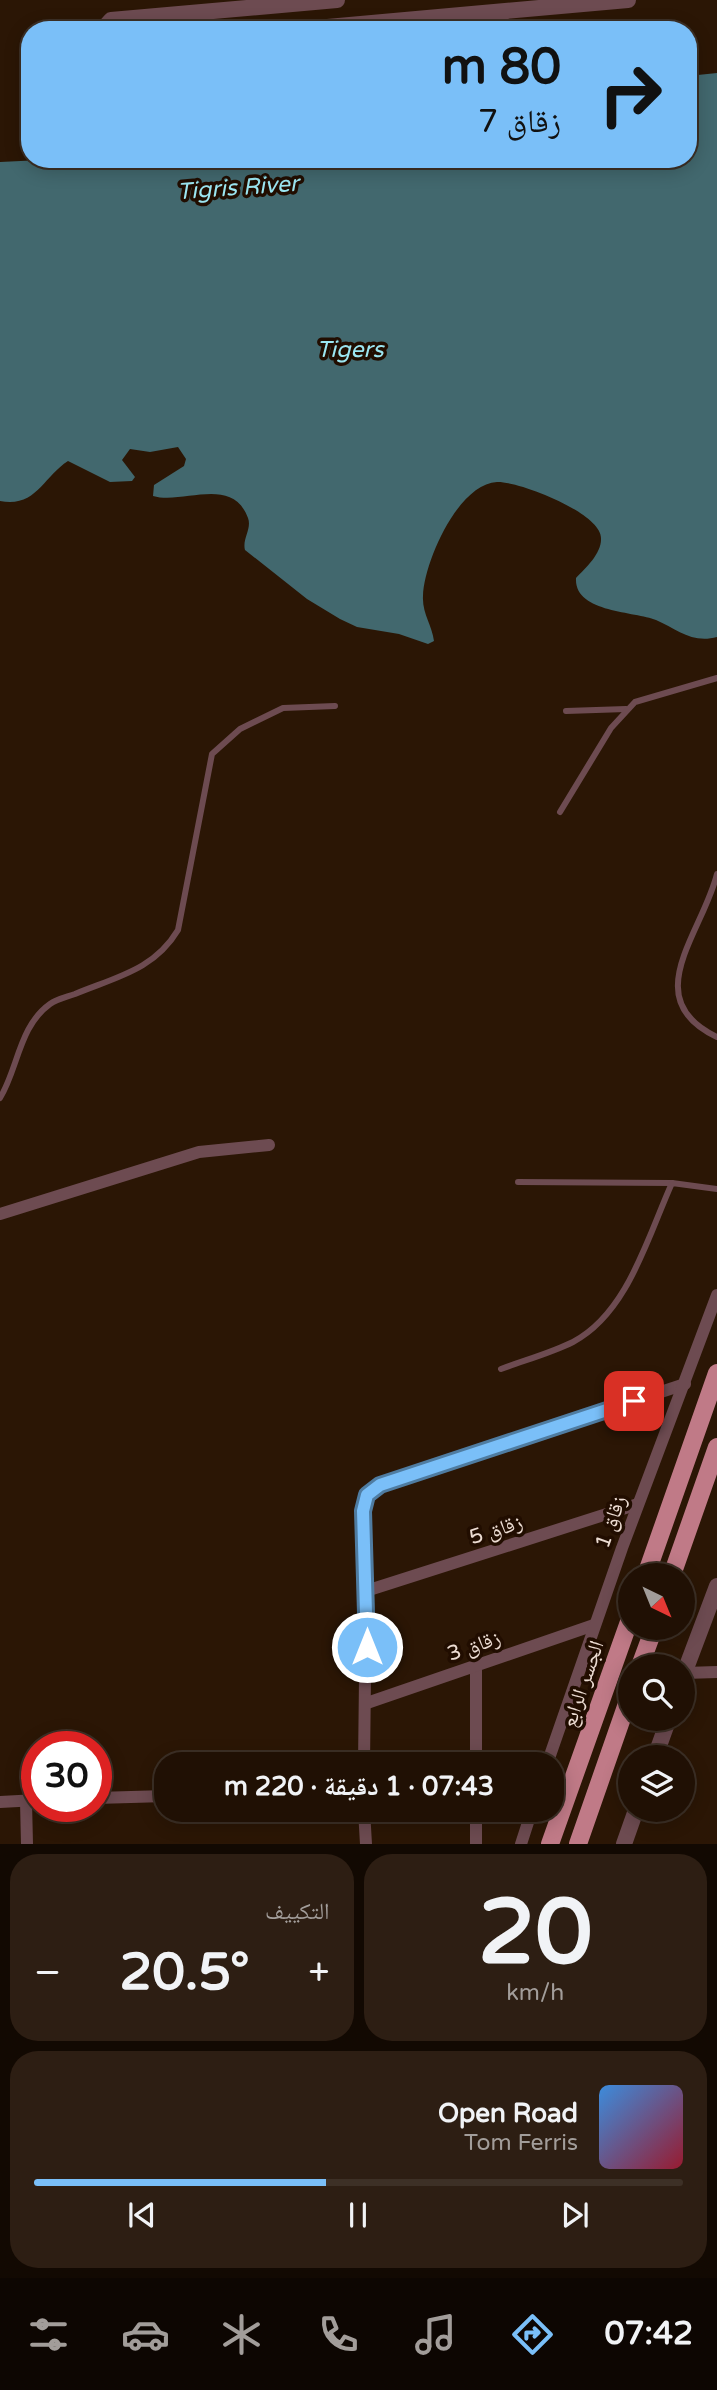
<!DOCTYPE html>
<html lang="ar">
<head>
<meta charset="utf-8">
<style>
  :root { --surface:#201004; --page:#2d1e13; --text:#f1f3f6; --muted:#a29d9a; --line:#3d3026; --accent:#7abff8 }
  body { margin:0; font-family:"Varela Round","Noto Naskh Arabic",sans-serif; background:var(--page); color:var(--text); direction:rtl; height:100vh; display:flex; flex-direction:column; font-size:26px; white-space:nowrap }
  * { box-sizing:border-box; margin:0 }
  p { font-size:23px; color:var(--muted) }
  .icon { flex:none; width:38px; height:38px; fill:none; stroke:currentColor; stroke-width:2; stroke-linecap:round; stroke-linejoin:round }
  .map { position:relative; height:1844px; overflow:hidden; direction:ltr }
  .panel { display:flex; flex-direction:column; gap:10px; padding:10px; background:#120902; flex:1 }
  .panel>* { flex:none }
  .banner { position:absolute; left:21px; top:21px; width:676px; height:147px; border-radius:28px; box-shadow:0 4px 18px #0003,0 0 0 2px var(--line); direction:rtl; background:#7abff8; color:#111; overflow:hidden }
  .needle { width:46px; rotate:137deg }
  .tools { position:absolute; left:618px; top:1563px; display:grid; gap:14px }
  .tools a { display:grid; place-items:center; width:77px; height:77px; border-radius:50%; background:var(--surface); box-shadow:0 4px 18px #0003,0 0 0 2px var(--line); font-size:35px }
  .speed { position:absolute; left:21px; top:1731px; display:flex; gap:14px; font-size:35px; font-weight:700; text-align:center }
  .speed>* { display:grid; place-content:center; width:91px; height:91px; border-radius:50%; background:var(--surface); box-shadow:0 4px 18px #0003,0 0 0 2px var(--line); line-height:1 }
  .speed .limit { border:10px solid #d22; background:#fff; color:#111 }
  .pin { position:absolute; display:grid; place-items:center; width:60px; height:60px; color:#fff; margin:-30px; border-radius:14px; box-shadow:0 4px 10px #0006 }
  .me { position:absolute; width:77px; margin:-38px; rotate:0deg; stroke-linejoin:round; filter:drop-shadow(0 0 5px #0008) }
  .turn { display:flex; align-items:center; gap:24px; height:147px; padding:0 21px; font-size:32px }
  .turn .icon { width:91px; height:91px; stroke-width:2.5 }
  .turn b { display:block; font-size:49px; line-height:60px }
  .big { font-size:52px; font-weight:700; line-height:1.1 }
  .panel .card { flex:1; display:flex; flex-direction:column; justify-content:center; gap:10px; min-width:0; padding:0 24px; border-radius:28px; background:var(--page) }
  .panel .dial { align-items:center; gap:0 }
  .dial b { font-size:91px; line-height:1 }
  .song { display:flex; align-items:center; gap:21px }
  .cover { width:84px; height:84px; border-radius:10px; background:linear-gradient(135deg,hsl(210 70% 55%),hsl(350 70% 35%)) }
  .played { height:7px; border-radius:4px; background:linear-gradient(90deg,var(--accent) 45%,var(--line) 45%) }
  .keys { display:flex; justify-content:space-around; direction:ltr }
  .heat { display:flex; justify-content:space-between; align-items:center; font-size:38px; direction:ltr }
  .panel .tiles { flex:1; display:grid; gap:10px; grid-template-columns:1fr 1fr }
  .card:last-child { grid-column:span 2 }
  .trip { position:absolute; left:154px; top:1752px; width:410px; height:70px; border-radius:28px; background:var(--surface); box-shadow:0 4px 18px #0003,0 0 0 2px var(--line); font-weight:700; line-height:70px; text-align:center; direction:rtl }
  .tabs { display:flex; height:112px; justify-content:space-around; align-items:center; background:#0d0602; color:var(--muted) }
  .tabs .icon { width:49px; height:49px }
  .tabs .current { color:var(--accent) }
  .tabs b { font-size:32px; color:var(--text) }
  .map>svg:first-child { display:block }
  .water { fill:#42686e }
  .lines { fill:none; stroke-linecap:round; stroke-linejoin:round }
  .service { stroke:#6d4b51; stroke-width:6 }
  .minor { stroke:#6d4b51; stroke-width:12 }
  .tertiary { stroke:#6d4b51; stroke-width:16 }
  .primary { stroke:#c07a87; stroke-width:18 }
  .route-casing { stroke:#4f7ca1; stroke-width:18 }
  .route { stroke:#7abff8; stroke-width:12 }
  .labels { text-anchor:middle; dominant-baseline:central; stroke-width:7; stroke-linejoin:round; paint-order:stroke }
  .street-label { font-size:21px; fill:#ecdcd2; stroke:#210d00 }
  .water-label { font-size:23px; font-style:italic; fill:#9ce6f1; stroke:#210d00 }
</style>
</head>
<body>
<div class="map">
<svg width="717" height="1844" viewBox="0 0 717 1844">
  <rect width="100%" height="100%" fill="#2b1605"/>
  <path class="water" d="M717 73V637C692 644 677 629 656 620 635 611 574 613 576 578 586 568 602 553 601 538 601 513 519 481 497 482 458 484 424 562 423 596 422 613 432 625 434 641L428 644 399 634 357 627 340 619 307 599 245 550C242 539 252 529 248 518 232 475 183 505 153 496L154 485 184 466 186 459 178 447 150 452 130 449 122 460 135 477 132 481 110 482 68 461C43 477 36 508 0 501V162L62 159H688V76Z"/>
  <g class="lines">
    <g class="service">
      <polyline points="566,711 626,709"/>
      <polyline points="560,812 611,728 635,702 717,678"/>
      <path d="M717 874C702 934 637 999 717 1037"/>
      <path d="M0 1098C18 1069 19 1026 50 1004 57 999 67 997 75 994 116 977 154 970 178 930L212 754 240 729 283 708 335 706"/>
      <polyline points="518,1182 672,1183"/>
      <path d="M501 1369C525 1360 551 1353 573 1342 628 1313 648 1236 672 1183L717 1189"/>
    </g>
    <g class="minor">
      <polyline points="0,1214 199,1152 269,1145"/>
      <polyline points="366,1591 638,1504"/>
      <polyline points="476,1666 476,1764"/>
      <polyline points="685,1673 717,1672"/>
      <polyline points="367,1703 594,1625"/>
      <polyline points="364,1764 366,1591 363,1511 367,1495 380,1485 685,1384"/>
      <polyline points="547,1764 622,1548 717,1295"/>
      <polyline points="96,1798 166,1796"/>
      <polyline points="26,1801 27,1844"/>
      <polyline points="0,1802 37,1800"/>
      <polyline points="364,1810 366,1844"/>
      <polyline points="476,1810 476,1844"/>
      <polyline points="521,1844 532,1810"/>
    </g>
    <g class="tertiary">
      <polyline points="102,30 111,20 337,0"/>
      <polyline points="294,30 628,0"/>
      <polyline points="682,1679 717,1586"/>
      <polyline points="655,1757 669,1718"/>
      <polyline points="624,1844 636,1810"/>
    </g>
    <g class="primary">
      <polyline points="646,1575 717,1373"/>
      <polyline points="672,1575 717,1447"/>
      <polyline points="640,1666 654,1628"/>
      <polyline points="550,1844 630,1619"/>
      <polyline points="578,1844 630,1695"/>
    </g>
  </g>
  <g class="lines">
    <g class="route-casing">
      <polyline id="route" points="367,1647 363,1511 367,1495 380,1485 634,1401"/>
    </g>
    <use href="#route" class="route"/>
  </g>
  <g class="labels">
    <g class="street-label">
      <text transform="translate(611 1522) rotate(-70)">زقاق 1</text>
      <text transform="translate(496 1530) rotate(-18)">زقاق 5</text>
      <text transform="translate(474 1646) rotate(-19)">زقاق 3</text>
      <text transform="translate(583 1684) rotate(-71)">الجسر الرابع</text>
    </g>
    <g class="water-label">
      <text transform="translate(238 188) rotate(-4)">Tigris River</text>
      <text x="350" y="350">Tigers</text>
    </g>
  </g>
</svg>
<div class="tools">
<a><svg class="needle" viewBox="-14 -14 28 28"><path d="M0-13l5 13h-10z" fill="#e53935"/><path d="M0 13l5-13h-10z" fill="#a29d9a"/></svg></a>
<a><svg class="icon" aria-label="search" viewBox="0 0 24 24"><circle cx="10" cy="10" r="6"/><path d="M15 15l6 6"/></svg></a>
<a><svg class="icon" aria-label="layers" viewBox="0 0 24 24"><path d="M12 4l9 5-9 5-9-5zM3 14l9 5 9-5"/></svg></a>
</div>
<div class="speed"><div class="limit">30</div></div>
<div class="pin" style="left:634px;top:1401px;background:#d93025"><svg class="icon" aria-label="arrive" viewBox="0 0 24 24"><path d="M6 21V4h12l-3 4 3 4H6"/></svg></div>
<svg class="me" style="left:367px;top:1647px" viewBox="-20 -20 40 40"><circle r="17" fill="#7abff8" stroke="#fff" stroke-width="3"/><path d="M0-11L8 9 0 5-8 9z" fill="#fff"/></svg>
<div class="trip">07:43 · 1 دقيقة · 220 m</div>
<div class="banner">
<div class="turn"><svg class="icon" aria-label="right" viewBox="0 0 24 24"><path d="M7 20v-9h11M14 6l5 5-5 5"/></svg><div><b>80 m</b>زقاق 7</div></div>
</div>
</div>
<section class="panel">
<div class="tiles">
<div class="card dial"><b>20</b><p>km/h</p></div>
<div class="card"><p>التكييف</p>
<div class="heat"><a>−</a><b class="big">20.5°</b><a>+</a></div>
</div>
<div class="card">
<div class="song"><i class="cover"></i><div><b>Open Road</b><p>Tom Ferris</p></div></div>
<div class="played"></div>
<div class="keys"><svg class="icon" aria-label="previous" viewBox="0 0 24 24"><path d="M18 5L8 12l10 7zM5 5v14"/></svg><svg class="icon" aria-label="pause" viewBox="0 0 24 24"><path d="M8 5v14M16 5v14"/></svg><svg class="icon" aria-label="next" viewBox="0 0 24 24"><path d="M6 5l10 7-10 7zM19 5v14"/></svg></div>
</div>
</div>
</section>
<nav class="tabs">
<b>07:42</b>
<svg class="icon current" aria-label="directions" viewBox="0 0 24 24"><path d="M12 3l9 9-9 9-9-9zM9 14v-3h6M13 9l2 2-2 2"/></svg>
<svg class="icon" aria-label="music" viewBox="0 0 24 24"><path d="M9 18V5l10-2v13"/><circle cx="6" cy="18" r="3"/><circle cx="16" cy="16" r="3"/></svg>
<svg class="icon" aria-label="phone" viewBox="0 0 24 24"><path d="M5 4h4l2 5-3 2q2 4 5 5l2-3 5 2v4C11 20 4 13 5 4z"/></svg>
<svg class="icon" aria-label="climate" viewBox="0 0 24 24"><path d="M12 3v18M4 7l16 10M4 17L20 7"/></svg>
<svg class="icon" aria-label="car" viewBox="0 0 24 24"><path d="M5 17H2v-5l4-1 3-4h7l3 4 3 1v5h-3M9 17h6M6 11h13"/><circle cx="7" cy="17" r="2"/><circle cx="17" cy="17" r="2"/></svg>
<svg class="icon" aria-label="filters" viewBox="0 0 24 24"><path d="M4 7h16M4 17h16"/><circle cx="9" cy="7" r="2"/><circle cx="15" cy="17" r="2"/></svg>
</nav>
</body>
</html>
